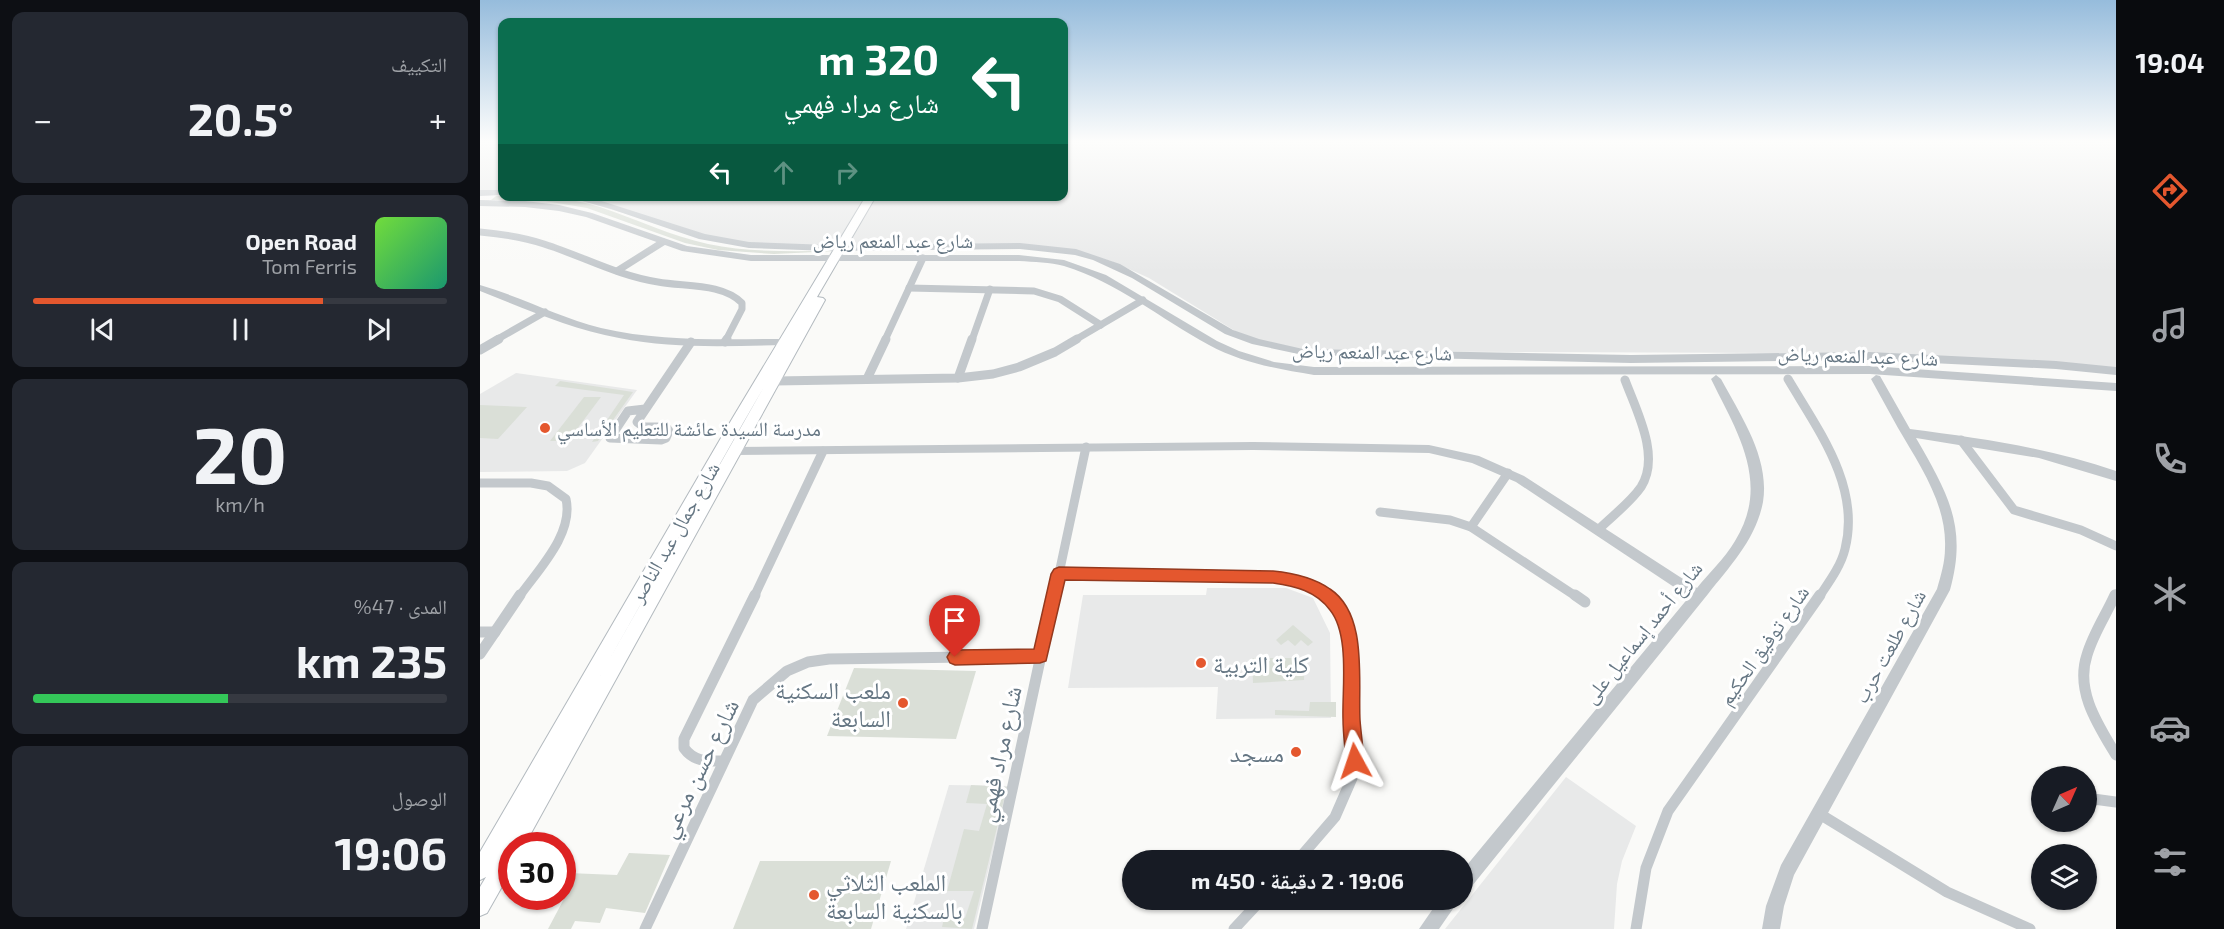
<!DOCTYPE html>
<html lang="ar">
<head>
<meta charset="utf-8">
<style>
  :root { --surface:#171b24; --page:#242831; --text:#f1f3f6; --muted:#9ea1a6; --line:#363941; --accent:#e4572e }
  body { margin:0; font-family:"Exo 2","Noto Naskh Arabic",sans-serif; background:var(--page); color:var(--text); direction:rtl; height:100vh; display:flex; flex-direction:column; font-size:22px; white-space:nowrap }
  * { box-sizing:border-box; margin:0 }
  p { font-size:20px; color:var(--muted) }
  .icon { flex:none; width:33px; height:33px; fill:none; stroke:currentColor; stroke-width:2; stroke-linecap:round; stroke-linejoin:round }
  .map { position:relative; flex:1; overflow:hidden; direction:ltr }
  .details { display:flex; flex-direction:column; gap:12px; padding:12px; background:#0d0f14; width:480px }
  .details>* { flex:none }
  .top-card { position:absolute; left:18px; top:18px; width:570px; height:183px; border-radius:12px; box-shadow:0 2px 4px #0004; direction:rtl; background:#0b6e4f; color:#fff; overflow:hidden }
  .needle { width:39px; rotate:45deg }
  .tools { position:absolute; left:1551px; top:766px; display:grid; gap:12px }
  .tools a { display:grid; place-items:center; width:66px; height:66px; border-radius:50%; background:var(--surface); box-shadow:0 2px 4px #0004; font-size:30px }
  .speed { position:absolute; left:18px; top:832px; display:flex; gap:12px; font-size:30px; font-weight:700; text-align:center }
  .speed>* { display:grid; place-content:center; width:78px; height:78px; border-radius:50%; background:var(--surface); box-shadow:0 2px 4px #0004; line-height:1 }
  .speed .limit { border:9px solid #d22; background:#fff; color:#111 }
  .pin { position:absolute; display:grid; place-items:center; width:51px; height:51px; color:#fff; margin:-62px -26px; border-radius:50% 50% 50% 0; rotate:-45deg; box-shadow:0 0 6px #0007 }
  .pin .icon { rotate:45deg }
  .me { position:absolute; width:66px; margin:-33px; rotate:355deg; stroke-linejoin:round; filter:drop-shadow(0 0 4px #0008) }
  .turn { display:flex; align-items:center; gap:21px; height:126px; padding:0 30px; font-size:27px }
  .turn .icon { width:78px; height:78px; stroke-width:2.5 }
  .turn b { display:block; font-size:42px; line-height:51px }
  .lanes { display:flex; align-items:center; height:57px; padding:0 30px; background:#0003; justify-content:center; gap:30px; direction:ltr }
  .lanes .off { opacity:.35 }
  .big { font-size:45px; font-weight:700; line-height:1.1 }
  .details .widget { flex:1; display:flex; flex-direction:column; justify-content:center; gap:9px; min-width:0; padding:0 21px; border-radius:12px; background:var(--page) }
  .details .dial { align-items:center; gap:0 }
  .dial b { font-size:78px; line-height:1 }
  .song { display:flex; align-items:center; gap:18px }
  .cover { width:72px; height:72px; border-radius:9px; background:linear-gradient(135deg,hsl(100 70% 55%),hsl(160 70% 35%)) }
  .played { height:6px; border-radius:3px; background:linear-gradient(90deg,var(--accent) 70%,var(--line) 70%) }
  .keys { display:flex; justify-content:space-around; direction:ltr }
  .heat { display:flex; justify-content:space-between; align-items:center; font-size:33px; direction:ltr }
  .charge { height:9px; border-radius:4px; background:linear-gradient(90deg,#34c759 47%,var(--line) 0) }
  .trip { position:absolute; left:642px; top:850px; width:351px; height:60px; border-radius:30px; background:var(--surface); box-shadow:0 2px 4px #0004; font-weight:700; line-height:60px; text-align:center; direction:rtl }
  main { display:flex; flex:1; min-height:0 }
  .menu { display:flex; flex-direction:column; width:108px; justify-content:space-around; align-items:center; background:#090b0e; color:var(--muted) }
  .menu .icon { width:42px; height:42px }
  .menu .current { color:var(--accent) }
  .menu b { font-size:27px; color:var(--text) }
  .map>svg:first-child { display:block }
  .built { fill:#e8e9e9 }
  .green { fill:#dadfd7 }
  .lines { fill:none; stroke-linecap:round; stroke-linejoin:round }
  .secondary-casing { stroke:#b3babf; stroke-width:2 }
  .minor-far2 { stroke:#c3c8cc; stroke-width:7 }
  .minor-far1 { stroke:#c3c8cc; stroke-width:9 }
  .minor { stroke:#c3c8cc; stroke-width:11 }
  .tertiary { fill:#c3c8cc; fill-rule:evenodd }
  .secondary { fill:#fff; fill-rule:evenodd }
  .route { fill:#e4572e; stroke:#94391e; stroke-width:1.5 }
  .poi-dot { fill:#e4572e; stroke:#fff; stroke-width:2 }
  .labels { text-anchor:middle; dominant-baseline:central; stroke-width:6; stroke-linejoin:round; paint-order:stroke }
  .street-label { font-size:20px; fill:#657683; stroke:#fff }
  .poi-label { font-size:20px; fill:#657683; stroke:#fff; text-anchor:start }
  .near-poi-label { font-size:24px; fill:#657683; stroke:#fff; text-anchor:start }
  .near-street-label { font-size:24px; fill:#657683; stroke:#fff }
</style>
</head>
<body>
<main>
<nav class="menu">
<b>19:04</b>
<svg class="icon current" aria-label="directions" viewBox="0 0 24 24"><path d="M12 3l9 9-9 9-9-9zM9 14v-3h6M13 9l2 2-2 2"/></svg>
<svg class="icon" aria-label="music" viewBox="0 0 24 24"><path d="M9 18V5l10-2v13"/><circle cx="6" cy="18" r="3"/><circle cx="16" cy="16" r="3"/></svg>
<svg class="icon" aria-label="phone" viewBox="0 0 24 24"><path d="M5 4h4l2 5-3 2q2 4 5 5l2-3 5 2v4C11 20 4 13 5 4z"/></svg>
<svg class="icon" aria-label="climate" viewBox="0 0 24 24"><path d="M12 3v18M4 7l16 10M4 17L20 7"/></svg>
<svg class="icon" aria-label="car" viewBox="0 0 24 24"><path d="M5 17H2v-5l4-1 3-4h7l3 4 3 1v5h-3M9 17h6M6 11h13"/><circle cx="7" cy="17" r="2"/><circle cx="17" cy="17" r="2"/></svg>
<svg class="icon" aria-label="filters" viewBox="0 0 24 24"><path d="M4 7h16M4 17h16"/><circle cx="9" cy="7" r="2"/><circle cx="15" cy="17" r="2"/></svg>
</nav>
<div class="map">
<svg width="1636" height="929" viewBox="0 0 1636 929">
  <rect width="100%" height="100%" fill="#fafaf8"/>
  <g class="built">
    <rect x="0" y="142" width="22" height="51"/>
    <polygon points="584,142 1636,142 1636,369 1300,353 815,351 760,334 669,278 631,261 610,255 550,246 325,246 244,242 88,197 584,196"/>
    <polygon points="36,373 157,390 105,463 87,471 0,472 0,394"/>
    <polygon points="727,588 806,588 833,598 850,633 851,718 736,719 738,687 588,688 603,595 726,595"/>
    <polygon points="1086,777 1156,826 1142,861 1137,884 1134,929 965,929"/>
    <polygon points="469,785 529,786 494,929 426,929"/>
  </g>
  <g class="green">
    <path d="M16 196C50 196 86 196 120 207 156 219 191 236 228 244 270 253 314 251 356 251L294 254 238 250 205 243 107 208 59 200H11Z"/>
    <polygon points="80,381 153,392 118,441 112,442 144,395 75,386"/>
    <polygon points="104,397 121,397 88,441 70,441"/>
    <polygon points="0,405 47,407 18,439 0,438"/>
    <polygon points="813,625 833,642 828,646 821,640 815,646 808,640 801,645 796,640"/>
    <polygon points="774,658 825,658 824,680 773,683 772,659"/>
    <polygon points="374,668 496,671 476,739 347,736"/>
    <polygon points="830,702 856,702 856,717 795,715 795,710 829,711"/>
    <polygon points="491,785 527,787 492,929 462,927 464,918 485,918 494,891 467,891 484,829 499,831 507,804 486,803"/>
    <polygon points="149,853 190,855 165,913 126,908 120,923 95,921 91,929 68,929 86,895 83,895 83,883 88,873 137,875"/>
    <polygon points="280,861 411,861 391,929 253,929"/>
  </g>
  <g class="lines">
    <g class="secondary-casing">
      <path id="secondary" d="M386 196H396L337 297 343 298 345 300 44 846H32V869L7 913 0 916V887L6 877 0 880V852L252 419ZM285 385 120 676 263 423Z"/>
    </g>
    <g class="minor-far2">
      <path d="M0 232C22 234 43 237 64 244 102 256 138 276 178 282 205 287 242 283 262 303V309L246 340"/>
      <polyline points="137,271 183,242"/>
      <polyline points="429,288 554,291 580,299 621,325"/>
      <polyline points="16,340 65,312"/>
      <polyline points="405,340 443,258"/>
      <polyline points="492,340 510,289"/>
      <polyline points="595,340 663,300"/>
    </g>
    <g class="minor-far1">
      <polyline points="245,342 247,339"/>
      <polyline points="0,350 19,339"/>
      <polyline points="478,378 492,339"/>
      <polyline points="387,379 406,339"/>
      <path d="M1308 379C1338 430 1381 486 1365 549 1361 566 1349 582 1339 597"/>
      <polyline points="295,381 478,378 513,374 539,367 575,352 597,339"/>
      <polyline points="165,409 148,411 130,438 181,440 186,438 189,431 186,427 164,427 157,422 211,342"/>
      <polyline points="1481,440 1534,510 1601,530 1636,546"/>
      <path d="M0 483H51L68 486 86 499C94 534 58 570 39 597"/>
      <polyline points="900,512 970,520 991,527 1097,597"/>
      <polyline points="991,527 1028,473"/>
      <path d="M1118 530C1132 516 1150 503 1161 487 1181 456 1156 410 1145 380"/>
      <polyline points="579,574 805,578 827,584 847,597"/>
      <polyline points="274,597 343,451"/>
      <polyline points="574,597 606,447"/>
      <polyline points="1635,597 1636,594"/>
    </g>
    <g class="minor">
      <polyline points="1095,595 1105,602"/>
      <path d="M1635 595C1626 615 1613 634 1607 655 1595 691 1618 725 1636 755"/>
      <polyline points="0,632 15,632"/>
      <polyline points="0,654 40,595"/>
      <path d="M243 761C227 761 214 762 204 748V739L275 595"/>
      <polyline points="1606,798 1636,802"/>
      <polyline points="1338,813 1467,892 1550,929"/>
      <path d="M817 861 855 817 872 778 875 761 867 634C863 619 858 607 846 595"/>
      <polyline points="165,929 273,700 307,671 328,662 349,659 560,656"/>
      <polyline points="502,929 574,595"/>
      <polyline points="754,929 781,900"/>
      <polyline points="1156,929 1166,868 1188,811 1340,595"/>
    </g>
    <g class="tertiary">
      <polygon points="0,190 22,190 22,195 0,196"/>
      <polygon points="85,196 112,198 225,234 269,242 349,245 540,243 596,249 640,264 753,330 779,339 823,349 1151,355 1389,352 1576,361 1636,367 1636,375 1576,369 1389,360 1151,363 823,355 772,344 745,334 652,278 613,260 595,255 540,249 349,251 269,248 219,239 131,209"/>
      <path d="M0 200 45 201 79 205 112 213 207 246 271 255H539L584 260 626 275 737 341 759 351 794 362 834 367 1390 366 1636 383V391L1390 374 834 375C798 369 762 363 729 345 681 319 637 282 584 266 570 262 554 262 539 261H271L202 251 106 217 79 211 45 207 0 206Z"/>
      <path d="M0 285C41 297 79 317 121 328 181 342 243 339 304 339L309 342 304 345C249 346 193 349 139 338 91 329 46 309 0 291Z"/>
      <path d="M1236 375 1241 379C1261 416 1290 458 1283 502 1276 539 1250 566 1228 594 1210 616 1192 639 1174 661 1112 738 1050 814 988 891L982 893V871L1209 597 1036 482 992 463 949 453 773 450 255 455 249 451 255 447 773 442 949 445 999 456 1044 476 1217 588C1229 573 1245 558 1255 541 1291 483 1257 432 1231 379Z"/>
      <path d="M1396 375 1400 376 1430 429C1500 438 1569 448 1636 471V481L1559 458 1436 438C1467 492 1488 526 1470 590L1314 875 1304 906 1300 929H1282L1286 906 1301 865 1457 589C1461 575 1465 562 1465 548 1467 504 1439 464 1418 428 1409 412 1400 395 1391 379Z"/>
      <polygon points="959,900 979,900 959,929 939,929"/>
    </g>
    <use href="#secondary" class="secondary"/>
  </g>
  <linearGradient id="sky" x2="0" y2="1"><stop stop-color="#96bcdc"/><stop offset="0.52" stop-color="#fdfdfc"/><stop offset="1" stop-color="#fdfdfc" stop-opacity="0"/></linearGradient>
  <rect width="1636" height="272" fill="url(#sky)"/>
  <path class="route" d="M579 567 793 571C813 573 833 577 850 589 888 614 878 680 880 720 881 733 883 747 884 761L881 767 875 770 869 767 866 761C865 747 863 733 863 719 862 688 870 635 850 610 836 591 815 586 793 583L585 580 566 661 560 663 475 665 470 663 467 657 470 652 475 650 554 649 571 574 574 569Z"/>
  <g class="poi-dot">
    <circle cx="65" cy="428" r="6"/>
    <circle cx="721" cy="663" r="6"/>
    <circle cx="423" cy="703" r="6"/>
    <circle cx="816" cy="752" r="6"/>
    <circle cx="334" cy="895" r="6"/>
  </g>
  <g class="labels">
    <g class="street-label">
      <text x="413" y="240">شارع عبد المنعم رياض</text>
      <text transform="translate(892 351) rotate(1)">شارع عبد المنعم رياض</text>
      <text transform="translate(1378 355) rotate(2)">شارع عبد المنعم رياض</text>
      <text transform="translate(194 532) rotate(-60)">شارع جمال عبد الناصر</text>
      <text transform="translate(1162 632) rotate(-51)">شارع أحمد إسماعيل على</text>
      <text transform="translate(1283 645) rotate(-55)">شارع توفيق الحكيم</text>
      <text transform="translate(1409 646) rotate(-61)">شارع طلعت حرب</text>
    </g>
    <g class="poi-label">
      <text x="77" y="428">مدرسة السيدة عائشة للتعليم الأساسي</text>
    </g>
    <g class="near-poi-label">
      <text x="733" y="663">كلية التربية</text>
      <text x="411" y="689" text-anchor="end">ملعب السكنية<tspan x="411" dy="28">السابعة</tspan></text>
      <text x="804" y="752" text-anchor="end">مسجد</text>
      <text x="346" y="881">الملعب الثلاثي<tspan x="346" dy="28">بالسكنية السابعة</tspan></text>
    </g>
    <g class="near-street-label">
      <text transform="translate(518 754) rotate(-78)">شارع مراد فهمي</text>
      <text transform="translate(218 768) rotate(-64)">شارع حسن مرعي</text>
    </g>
  </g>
</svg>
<div class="tools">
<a><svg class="needle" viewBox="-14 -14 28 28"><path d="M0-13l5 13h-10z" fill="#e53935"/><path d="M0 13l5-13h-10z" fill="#9ea1a6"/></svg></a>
<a><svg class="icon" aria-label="layers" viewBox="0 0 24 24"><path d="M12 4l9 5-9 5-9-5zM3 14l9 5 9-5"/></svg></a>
</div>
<div class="speed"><div class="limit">30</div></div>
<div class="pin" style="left:475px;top:657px;background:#d93025"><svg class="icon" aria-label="arrive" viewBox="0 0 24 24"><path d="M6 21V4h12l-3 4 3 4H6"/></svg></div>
<svg class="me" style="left:875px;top:761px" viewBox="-20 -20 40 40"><path d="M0-17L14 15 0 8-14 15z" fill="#e4572e" stroke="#fff" stroke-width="4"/></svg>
<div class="trip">19:06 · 2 دقيقة · 450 m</div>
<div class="top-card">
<div class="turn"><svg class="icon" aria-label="left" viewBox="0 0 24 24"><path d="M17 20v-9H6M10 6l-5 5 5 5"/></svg><div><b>320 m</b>شارع مراد فهمي</div></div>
<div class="lanes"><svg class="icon" aria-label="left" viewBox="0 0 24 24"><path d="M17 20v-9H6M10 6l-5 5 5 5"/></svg><svg class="icon off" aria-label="ahead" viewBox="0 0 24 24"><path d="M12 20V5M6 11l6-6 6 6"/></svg><svg class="icon off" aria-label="right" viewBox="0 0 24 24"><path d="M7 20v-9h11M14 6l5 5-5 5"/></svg></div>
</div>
</div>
<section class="details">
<div class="widget"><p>التكييف</p>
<div class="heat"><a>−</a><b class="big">20.5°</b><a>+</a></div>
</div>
<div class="widget">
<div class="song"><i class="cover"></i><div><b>Open Road</b><p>Tom Ferris</p></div></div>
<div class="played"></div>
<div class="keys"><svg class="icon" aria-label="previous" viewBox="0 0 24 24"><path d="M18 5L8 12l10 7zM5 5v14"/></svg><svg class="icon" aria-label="pause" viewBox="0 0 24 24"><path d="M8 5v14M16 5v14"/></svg><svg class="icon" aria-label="next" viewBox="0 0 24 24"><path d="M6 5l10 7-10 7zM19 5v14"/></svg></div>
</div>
<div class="widget dial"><b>20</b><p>km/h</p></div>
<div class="widget"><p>المدى · 47%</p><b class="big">235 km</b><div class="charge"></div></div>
<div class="widget"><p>الوصول</p><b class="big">19:06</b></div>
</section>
</main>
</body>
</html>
